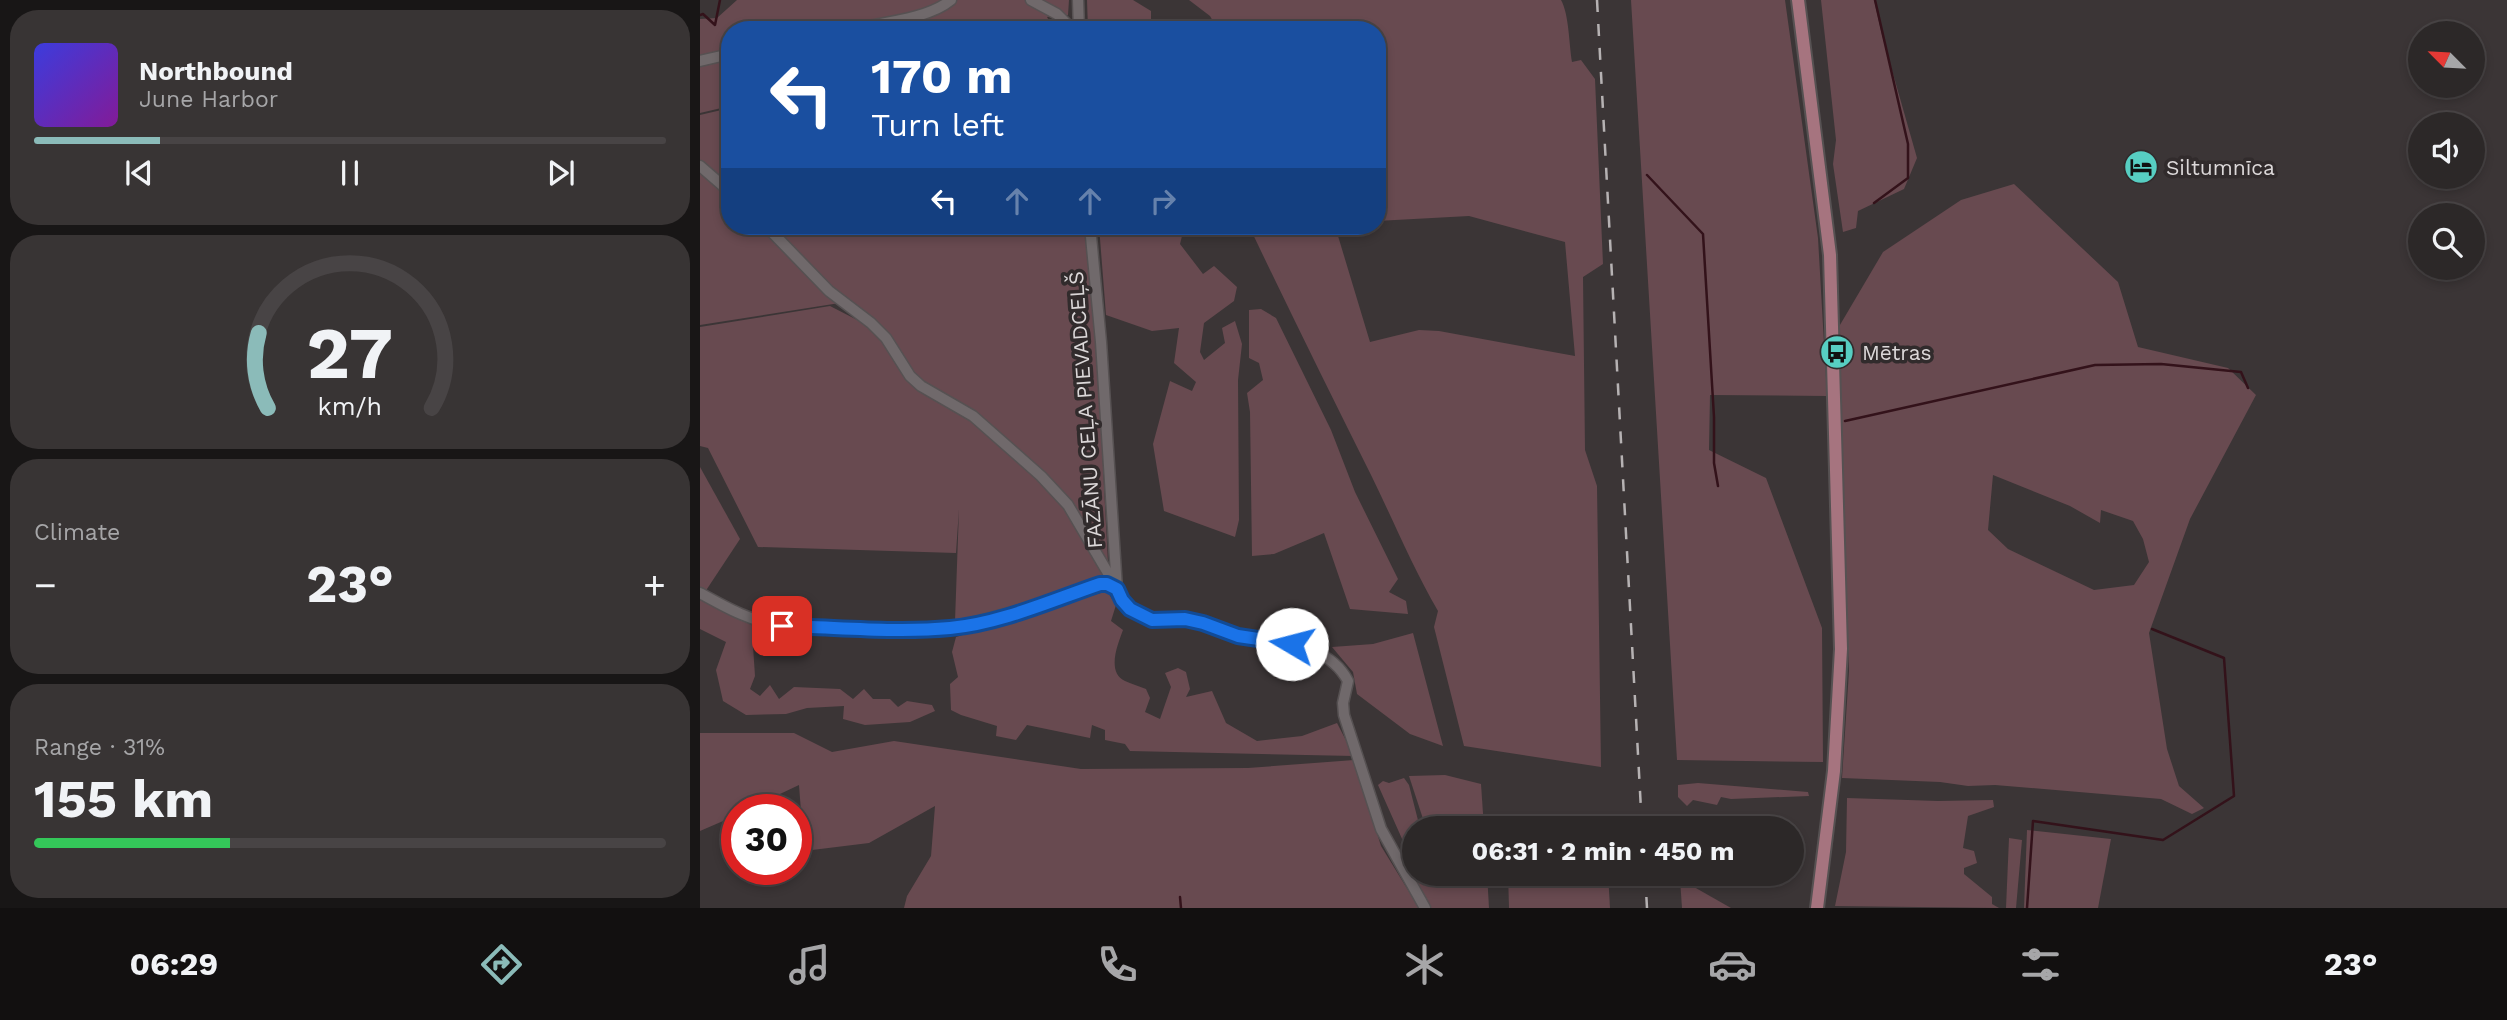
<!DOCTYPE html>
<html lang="en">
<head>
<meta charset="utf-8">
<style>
  :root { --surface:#2c2828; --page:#383434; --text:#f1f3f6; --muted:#a6a6a8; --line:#484445; --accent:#8bbbb9 }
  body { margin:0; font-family:"Work Sans",sans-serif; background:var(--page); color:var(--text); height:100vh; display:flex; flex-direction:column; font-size:26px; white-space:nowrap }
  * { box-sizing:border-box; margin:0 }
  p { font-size:23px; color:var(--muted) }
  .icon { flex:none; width:38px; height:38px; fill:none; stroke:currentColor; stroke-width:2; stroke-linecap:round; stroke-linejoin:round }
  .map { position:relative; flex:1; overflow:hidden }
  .drawer { display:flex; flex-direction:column; gap:10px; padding:10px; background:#181616; width:700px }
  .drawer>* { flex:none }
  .top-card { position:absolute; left:21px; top:21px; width:665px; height:214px; border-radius:28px; box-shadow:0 4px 10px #0003,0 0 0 2px var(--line); background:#1a4fa0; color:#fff; overflow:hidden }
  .needle { width:46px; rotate:294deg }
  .buttons { position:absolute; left:1708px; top:21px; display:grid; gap:14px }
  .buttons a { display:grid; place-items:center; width:77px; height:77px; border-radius:50%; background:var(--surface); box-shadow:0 4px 10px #0003,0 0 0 2px var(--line); font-size:35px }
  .speed { position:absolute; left:21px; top:794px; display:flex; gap:14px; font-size:35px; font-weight:700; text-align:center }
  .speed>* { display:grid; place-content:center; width:91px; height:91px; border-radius:50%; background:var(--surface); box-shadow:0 4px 10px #0003,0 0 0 2px var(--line); line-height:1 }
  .speed .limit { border:10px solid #d22; background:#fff; color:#111 }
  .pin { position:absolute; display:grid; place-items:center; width:60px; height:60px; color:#fff; margin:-30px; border-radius:14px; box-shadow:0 4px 10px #0006 }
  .me { position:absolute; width:77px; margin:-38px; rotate:278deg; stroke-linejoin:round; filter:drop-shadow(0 0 5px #0008) }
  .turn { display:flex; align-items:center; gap:24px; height:147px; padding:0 35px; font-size:32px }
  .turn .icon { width:91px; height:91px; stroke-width:2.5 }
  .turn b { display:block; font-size:49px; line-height:60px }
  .lanes { display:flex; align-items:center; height:66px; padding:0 35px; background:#0003; justify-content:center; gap:35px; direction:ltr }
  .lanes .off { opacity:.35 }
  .big { font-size:52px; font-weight:700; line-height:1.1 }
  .drawer .tile { flex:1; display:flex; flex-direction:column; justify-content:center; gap:10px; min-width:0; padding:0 24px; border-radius:28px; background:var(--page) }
  .drawer .dial { align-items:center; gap:0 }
  .dial svg { height:182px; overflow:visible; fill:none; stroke:var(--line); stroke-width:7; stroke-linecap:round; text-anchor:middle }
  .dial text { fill:var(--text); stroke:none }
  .song { display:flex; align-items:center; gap:21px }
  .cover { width:84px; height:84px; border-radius:10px; background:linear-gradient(135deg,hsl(240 70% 55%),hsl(290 70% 35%)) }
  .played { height:7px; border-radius:4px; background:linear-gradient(90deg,var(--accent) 20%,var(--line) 20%) }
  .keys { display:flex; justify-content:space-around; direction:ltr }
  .heat { display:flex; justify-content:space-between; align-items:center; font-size:38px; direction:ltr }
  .charge { height:10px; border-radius:5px; background:linear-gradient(90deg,#34c759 31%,var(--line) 0) }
  .trip { position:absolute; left:702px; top:816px; width:402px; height:70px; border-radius:35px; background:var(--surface); box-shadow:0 4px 10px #0003,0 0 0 2px var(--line); font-weight:700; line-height:70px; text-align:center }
  .tab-bar { display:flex; height:112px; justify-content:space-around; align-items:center; background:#121010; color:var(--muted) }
  .tab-bar .icon { width:49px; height:49px }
  .tab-bar .selected { color:var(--accent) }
  .tab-bar b { font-size:32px; color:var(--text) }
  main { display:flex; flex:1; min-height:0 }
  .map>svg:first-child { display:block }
  .green { fill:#684a50; fill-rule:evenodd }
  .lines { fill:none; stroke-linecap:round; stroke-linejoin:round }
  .stream { stroke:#33121a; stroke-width:2.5 }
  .minor-casing { stroke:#565152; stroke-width:13 }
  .major-casing { stroke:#565152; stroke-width:16 }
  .minor { stroke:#70696b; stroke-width:10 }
  .major { stroke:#a6747f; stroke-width:12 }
  .rail { stroke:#b6b2b3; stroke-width:2.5; stroke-dasharray:12 12; stroke-linecap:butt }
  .route-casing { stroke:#114b97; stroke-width:18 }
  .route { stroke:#1a73e8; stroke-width:12 }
  .labels { text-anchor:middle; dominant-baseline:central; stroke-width:7; stroke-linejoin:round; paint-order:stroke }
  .poi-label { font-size:21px; fill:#dcd8d9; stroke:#312b2c; text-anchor:start }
  .street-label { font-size:21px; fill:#dcd8d9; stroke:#312b2c }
</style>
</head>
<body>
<main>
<section class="drawer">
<div class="tile">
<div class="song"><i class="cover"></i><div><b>Northbound</b><p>June Harbor</p></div></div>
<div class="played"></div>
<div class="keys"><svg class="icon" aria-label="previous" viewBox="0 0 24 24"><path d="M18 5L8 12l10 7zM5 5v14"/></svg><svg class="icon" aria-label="pause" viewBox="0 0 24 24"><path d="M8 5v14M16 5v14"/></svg><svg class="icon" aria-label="next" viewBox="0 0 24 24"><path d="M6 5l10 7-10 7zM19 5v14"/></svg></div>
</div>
<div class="tile dial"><svg viewBox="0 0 100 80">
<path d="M14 69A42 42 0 1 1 86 69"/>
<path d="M14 69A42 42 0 0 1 10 36" stroke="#8bbbb9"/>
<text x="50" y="56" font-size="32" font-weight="700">27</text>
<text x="50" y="72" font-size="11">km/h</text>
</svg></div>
<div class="tile"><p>Climate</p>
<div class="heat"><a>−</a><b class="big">23°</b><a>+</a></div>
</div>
<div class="tile"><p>Range · 31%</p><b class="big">155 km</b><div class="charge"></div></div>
</section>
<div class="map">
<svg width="1807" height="908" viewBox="0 0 1807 908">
  <rect width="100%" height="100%" fill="#3b3536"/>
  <g class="green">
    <polygon points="37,0 369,0 368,15 347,17 354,30 30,30 30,106 0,113 0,19 17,18"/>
    <polygon points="387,0 433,0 451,11 451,30 388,30"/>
    <path d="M489 0H861C869 14 869 44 872 62L881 60 895 79 903 264 883 277 885 450 897 486 901 767 764 746 734 627 738 611C713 568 694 522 672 477 630 393 589 310 549 226H635L670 342 719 330 739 331 875 356 865 242 769 216 677 221V30H518L510 16Z"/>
    <polygon points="931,0 1085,0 1118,238 1127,396 1010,395 1009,450 1066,478 1122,628 1123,762 977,760"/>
    <polygon points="1121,0 1174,0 1182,35 1217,158 1204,189 1158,211 1156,228 1143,232 1133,164 1136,140"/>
    <polygon points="30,108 30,226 386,226 397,351 408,563 369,503 340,472 221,382 146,302 0,325 0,115"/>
    <path d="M1314 184 1418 282 1438 347 1528 368 1556 395 1490 519 1449 633 1467 749 1479 786 1504 808 1492 814 1461 799 1295 785 1268 786 1240 782 1142 778 1149 671 1137 330 1183 252 1261 200ZM1293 475 1370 506 1400 523 1401 510 1433 521 1443 539 1449 562 1434 585 1394 590 1308 549 1288 530Z"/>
    <polygon points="399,226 479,226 484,228 480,244 503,274 514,266 537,287 534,301 504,323 500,352 504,360 525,343 522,328 535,321 542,344 538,380 539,520 535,537 464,511 453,444 470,381 492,391 496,382 474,363 479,328 452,331 406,315"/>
    <polygon points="130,306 167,325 194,356 205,374 278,423 367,507 406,572 403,578 270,619 255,621 259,509 256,553 58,547 8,448 0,446 0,327"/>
    <polygon points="561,309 576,318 631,430 655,492 698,579 689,592 706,601 708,614 650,609 624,533 574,554 552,556 550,412 547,393 563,380 559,363 549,358 549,310"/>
    <polygon points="0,467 40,539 3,595 0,593"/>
    <path d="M407 591 416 605 411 621 423 630C418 644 406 672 425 681 431 684 439 686 446 689L450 698 445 712 460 719 471 687 465 673 478 668 486 672 490 689 486 697 512 691 526 723 557 741 602 736 637 723 654 756 430 751 425 744 405 740V730L392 725 390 738 327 725 316 740 296 736 297 726 261 715 251 710 250 684 258 677 252 652 256 637Z"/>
    <polygon points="0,600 60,629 53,646 55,676 50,689 60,696 70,685 79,699 94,687 140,689 153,699 164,689 173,699 190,699 198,707 207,701 232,705 235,711 210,722 165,725 143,719 144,706 107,708 86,714 46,715 23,701 16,670 26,642 0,629"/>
    <polygon points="713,633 743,746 710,734 657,694 653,672 632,647 673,644"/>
    <polygon points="0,733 94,733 132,752 194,741 381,769 548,768 654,760 681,846 719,908 204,908 207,896 231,856 235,806 169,843 104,851 99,785 46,810 37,810 37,815 0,831"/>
    <polygon points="745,775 781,784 784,828 726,828 709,776"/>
    <polygon points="704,778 709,785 720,828 714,828 714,861 707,850 678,785 683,781 689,783"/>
    <polygon points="998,783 1108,792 1109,796 1031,799 1021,797 1017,805 993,800 987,806 978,797 978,785"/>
    <polygon points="1147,798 1238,801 1293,800 1294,807 1268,816 1263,848 1274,851 1277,863 1264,868 1264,874 1292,897 1292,904 1299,908 1135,906 1146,852"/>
    <polygon points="1327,830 1411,839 1398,908 1324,908"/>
    <polygon points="1309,838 1322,840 1316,908 1306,908"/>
    <polygon points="729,873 787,873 789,908 730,908 715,882"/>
    <polygon points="808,873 908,873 910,908 809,908"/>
    <polygon points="980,879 1031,908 982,908"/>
  </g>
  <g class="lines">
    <g class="stream">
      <polyline points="0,15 3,14 15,25 20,0"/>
      <polyline points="947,175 1003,234 1014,417 1014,463 1018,486"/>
      <polyline points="1174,203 1208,178 1208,144 1175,0"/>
      <polyline points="1145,421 1395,365 1461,364 1541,372 1548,388"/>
      <polyline points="480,897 481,908"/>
      <polyline points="1327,908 1333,821 1463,840 1534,796 1524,658 1452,629"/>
    </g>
    <g class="minor-casing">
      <g id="minor">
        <polyline points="331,0 357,14 373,30"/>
        <polyline points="378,0 379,30"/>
        <path d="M148 30C178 23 227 20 251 0"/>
        <polyline points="0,61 30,54"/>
        <polyline points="0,166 30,192"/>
        <polyline points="66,226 129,291 171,323 186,338 210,376 221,386 273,416 341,476 368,505 415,585"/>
        <path d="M390 226 401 342 417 589C426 607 440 621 462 621 471 621 480 619 488 620 507 623 522 632 539 637 578 646 626 640 648 681L643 703 644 715 681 829 725 908"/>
        <path d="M0 593C27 608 52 622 82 626L205 630 252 628 325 609 400 584 417 589"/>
      </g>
    </g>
    <g class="major-casing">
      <polyline id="major" points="1098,0 1130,255 1141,649 1134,771 1117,908"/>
    </g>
    <use href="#minor" class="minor"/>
    <use href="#major" class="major"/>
    <g class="rail">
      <polyline points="897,0 942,828"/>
      <polyline points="945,873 947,908"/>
    </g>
  </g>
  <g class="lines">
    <g class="route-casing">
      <path id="route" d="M82 626C137 627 196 633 250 628 299 624 353 600 400 584H407L417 589 422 600 430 609 452 620 485 619 503 623 538 636 592 644"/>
    </g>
    <use href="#route" class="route"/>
  </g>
  <defs>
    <g id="hotel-disc" transform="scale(1.75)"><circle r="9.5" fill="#57cec2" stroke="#312b2c"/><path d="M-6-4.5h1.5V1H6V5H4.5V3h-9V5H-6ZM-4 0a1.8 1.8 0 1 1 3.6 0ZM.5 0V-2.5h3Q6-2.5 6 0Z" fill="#111"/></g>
    <g id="bus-disc" transform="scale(1.75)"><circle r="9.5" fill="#57cec2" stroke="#312b2c"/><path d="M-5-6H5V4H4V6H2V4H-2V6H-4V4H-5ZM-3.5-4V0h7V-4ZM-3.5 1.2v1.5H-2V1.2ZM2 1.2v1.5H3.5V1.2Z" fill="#111"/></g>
  </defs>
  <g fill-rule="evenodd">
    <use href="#hotel-disc" x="1441" y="167"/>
    <use href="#bus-disc" x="1137" y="352"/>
  </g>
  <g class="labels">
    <g class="poi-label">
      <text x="1466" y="167">Siltumnīca</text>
      <text x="1162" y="352">Mētras</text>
    </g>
    <g class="street-label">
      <text transform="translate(385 410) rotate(-94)">FAZĀNU CEĻA PIEVADCEĻŠ</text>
    </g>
  </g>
</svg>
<div class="buttons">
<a><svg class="needle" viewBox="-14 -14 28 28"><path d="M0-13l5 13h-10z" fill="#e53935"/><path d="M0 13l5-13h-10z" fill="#a6a6a8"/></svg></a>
<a><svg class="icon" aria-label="sound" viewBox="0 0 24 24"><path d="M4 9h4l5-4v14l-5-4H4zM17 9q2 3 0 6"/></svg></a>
<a><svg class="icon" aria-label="search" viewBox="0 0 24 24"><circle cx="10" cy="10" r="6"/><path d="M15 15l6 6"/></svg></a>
</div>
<div class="speed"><div class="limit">30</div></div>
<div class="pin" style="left:82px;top:626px;background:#d93025"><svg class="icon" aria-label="arrive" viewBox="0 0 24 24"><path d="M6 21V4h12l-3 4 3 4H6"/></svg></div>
<svg class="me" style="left:592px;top:644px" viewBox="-20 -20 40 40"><circle r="19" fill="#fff"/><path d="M0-13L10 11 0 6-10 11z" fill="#1a73e8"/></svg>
<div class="trip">06:31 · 2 min · 450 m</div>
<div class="top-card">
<div class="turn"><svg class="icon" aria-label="left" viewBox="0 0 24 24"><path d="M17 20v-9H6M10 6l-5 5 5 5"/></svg><div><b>170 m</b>Turn left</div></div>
<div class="lanes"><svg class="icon" aria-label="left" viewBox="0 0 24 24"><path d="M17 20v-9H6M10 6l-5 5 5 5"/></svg><svg class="icon off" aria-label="ahead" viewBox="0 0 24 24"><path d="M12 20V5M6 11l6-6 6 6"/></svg><svg class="icon off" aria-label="ahead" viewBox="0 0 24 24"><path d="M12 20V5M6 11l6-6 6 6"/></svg><svg class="icon off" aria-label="right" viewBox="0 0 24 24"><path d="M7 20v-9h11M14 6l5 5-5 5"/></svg></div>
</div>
</div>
</main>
<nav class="tab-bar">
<b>06:29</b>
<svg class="icon selected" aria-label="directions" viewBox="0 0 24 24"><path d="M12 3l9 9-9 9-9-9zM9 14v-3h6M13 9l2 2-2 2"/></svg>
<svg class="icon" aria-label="music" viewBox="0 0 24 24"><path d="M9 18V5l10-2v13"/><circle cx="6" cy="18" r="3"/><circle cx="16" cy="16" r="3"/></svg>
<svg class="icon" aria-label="phone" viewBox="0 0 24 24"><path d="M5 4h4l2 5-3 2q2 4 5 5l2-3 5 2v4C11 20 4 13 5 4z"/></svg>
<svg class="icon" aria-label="climate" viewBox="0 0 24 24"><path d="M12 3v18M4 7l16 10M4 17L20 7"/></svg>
<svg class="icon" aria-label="car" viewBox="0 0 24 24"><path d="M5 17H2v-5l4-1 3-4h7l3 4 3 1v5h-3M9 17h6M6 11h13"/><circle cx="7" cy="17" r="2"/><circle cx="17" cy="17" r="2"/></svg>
<svg class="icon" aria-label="filters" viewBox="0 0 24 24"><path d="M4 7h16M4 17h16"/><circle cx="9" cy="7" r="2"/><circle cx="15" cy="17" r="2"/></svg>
<b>23°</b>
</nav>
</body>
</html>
